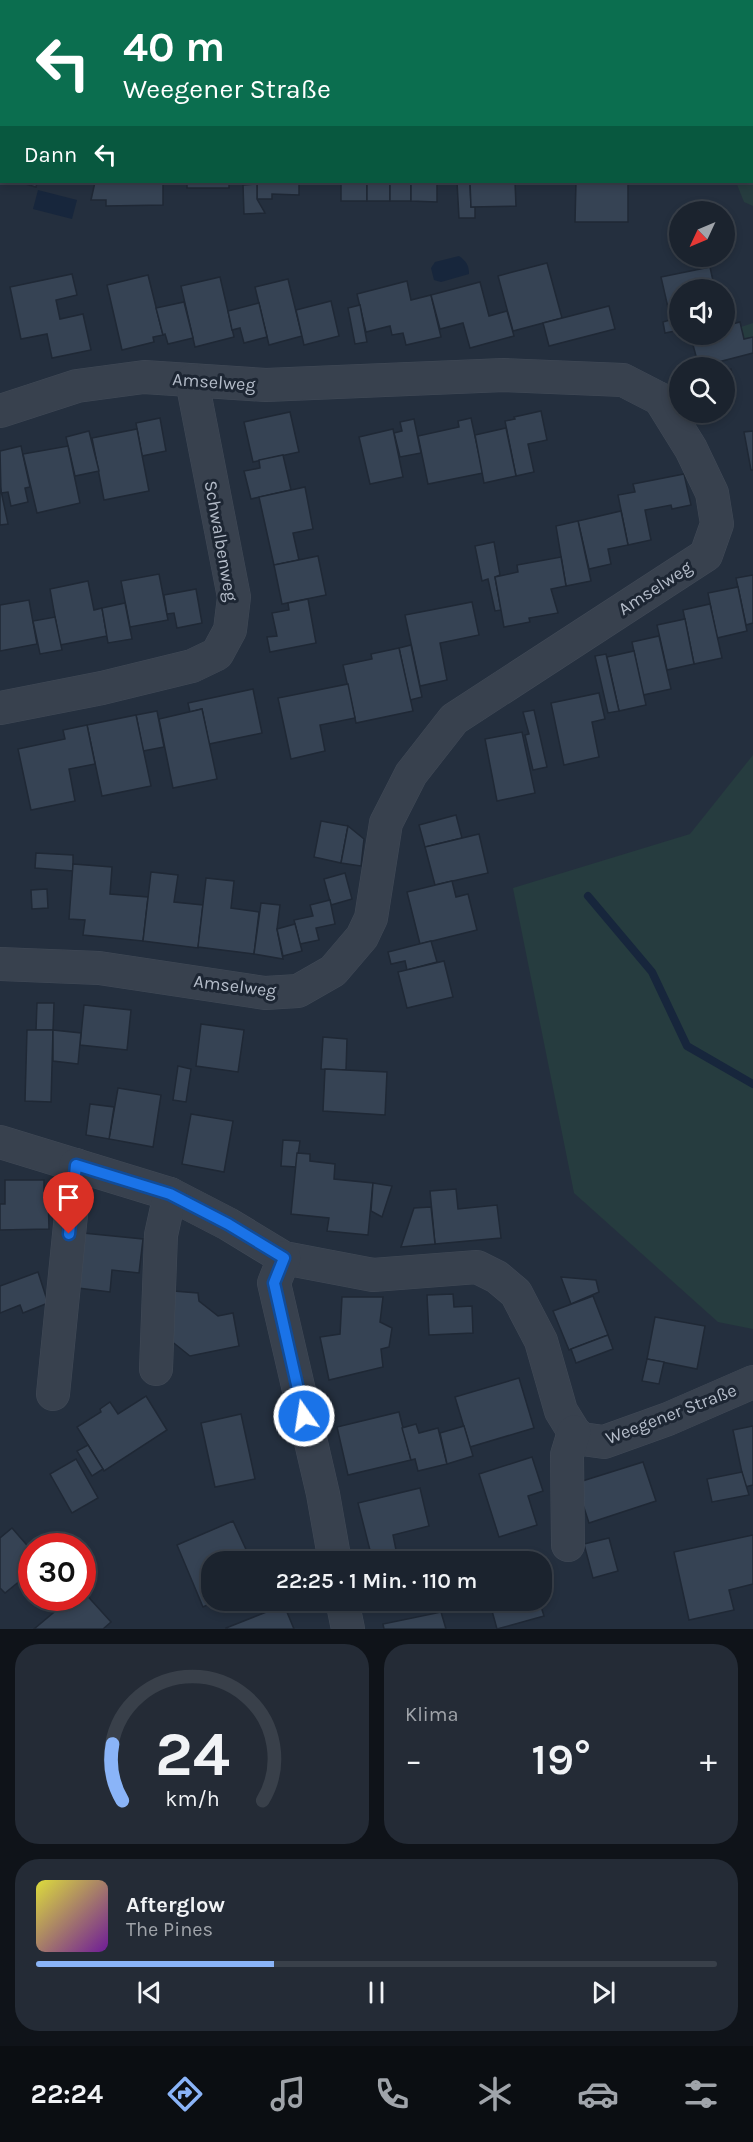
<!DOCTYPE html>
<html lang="de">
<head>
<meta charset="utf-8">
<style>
  :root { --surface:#1b232e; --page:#242b36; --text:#f1f3f6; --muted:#a0a4aa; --line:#39404a; --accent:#8ab4f8 }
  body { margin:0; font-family:Karla,sans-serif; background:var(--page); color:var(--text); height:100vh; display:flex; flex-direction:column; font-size:22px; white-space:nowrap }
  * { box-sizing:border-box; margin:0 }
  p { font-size:20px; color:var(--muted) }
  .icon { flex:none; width:33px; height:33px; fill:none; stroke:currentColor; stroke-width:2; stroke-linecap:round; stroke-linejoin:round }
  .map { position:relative; height:1629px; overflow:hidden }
  .side { display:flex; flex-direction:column; gap:15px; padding:15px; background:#0f1319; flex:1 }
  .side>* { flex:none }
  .top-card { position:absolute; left:0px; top:0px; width:753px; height:183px; box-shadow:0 3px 9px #0003,0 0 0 2px var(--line); background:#0b6e4f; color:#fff; overflow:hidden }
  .needle { width:39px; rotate:226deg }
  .buttons { position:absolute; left:669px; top:201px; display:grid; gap:12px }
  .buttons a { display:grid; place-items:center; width:66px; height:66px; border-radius:50%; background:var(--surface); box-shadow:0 3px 9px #0003,0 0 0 2px var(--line); font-size:30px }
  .speed { position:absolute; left:18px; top:1533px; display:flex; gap:12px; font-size:30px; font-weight:700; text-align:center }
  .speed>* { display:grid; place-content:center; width:78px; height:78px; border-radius:50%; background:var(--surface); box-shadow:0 3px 9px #0003,0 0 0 2px var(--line); line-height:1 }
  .speed .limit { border:9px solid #d22; background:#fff; color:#111 }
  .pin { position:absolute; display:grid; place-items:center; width:51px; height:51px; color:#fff; margin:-62px -26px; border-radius:50% 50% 50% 0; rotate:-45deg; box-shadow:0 0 6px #0007 }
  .pin .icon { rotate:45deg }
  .me { position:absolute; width:66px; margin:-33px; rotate:347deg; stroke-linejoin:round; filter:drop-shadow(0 0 4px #0008) }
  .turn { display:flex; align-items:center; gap:21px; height:126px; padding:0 24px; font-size:27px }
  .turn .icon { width:78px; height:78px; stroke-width:2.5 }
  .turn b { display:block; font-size:42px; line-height:51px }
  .then { display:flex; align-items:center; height:57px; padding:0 24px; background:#0003; gap:12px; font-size:22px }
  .big { font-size:45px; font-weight:600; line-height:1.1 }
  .side .tile { flex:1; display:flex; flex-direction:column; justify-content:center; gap:9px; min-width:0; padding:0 21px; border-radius:24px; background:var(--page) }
  .side .dial { align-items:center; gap:0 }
  .dial svg { height:156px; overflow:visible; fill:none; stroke:var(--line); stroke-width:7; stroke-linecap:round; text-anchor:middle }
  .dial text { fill:var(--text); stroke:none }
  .song { display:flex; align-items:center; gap:18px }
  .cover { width:72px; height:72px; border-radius:9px; background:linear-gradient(135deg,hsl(60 70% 55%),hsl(280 70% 35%)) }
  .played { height:6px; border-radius:3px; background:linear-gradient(90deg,var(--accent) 35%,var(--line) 35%) }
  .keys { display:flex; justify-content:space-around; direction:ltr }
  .heat { display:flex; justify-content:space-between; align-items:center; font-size:33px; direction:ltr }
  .side .tiles { flex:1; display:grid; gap:15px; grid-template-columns:1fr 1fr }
  .tile:last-child { grid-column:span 2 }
  .trip { position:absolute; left:201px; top:1551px; width:351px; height:60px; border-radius:24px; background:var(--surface); box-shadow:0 3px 9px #0003,0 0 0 2px var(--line); font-weight:600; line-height:60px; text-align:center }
  .dock { display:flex; height:96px; justify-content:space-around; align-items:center; background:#0b0e12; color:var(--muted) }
  .dock .icon { width:42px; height:42px }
  .dock .active { color:var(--accent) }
  .dock b { font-size:27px; color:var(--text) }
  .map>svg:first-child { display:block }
  .green { fill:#263c3f }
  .water { fill:#17263c }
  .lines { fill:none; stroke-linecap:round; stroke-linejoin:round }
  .stream { stroke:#17263c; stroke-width:8 }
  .building { fill:#364354; stroke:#1f2835; stroke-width:1.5 }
  .minor-casing { stroke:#414a57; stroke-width:34 }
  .minor { stroke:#38414e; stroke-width:33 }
  .route-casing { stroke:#114b97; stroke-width:15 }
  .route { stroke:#1a73e8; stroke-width:10 }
  .labels { text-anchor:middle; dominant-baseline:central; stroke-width:6; stroke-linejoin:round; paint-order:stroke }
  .street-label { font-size:18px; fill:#b4bcc9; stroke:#1d2633 }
</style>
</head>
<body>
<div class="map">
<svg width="753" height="1629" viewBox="0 0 753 1629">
  <rect width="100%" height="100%" fill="#242f3e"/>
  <g class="green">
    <polygon points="669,0 753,0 753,206 744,202 736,182 752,182 752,2"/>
    <polygon points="753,323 753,337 744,339 741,327"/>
    <polygon points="753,755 753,1329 718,1322 574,1193 513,888 690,834"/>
  </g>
  <g class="water">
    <polygon points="38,190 77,200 72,219 33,209"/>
    <path d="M459 256C466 261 469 265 469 274L441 282 434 280 431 268 435 262Z"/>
  </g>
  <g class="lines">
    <polyline class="stream" points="588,896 652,972 687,1046 753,1084"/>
  </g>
  <g class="building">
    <polygon points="204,0 250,0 251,2 200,2"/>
    <polygon points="449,0 535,0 537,2 450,2"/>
    <rect x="0" y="113" width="2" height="54"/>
    <polygon points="22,182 37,182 36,187 22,183"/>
    <polygon points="95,182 163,182 163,205 106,206 106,200 91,200"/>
    <rect x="187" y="182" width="42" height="6"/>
    <polygon points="254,182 299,182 299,195 272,194 272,199 257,199 257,184 254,184"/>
    <rect x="341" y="182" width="26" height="19"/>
    <rect x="367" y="182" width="23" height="19"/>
    <rect x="390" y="182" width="21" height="19"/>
    <polygon points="411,182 437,182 437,202 411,201"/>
    <polygon points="457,182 470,182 471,207 475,207 475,218 459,218"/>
    <polygon points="470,182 515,182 516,206 471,207"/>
    <polygon points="576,182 628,182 628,222 575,222"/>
    <polygon points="257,184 257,199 265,213 244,214 243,185"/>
    <polygon points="547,263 562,318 513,331 498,276"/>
    <polygon points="710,267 715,290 680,290 680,310 669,312 661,277"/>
    <polygon points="72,274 77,295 56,300 60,319 83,314 91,350 52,358 47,334 21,339 10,287"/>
    <polygon points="148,275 163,335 153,337 154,342 122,350 107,285"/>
    <polygon points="220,277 234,337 195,347 181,286"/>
    <polygon points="288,279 302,336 269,345 255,287"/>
    <polygon points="407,281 411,300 431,295 441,337 406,345 403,333 392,335 390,326 366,332 357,294"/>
    <polygon points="480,282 489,316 507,311 514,336 470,348 463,323 440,329 431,295"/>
    <polygon points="331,301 339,336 304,345 296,310"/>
    <polygon points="184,302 193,338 168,344 165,334 163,335 156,308"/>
    <polygon points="259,303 267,337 244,343 240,328 232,330 228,311"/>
    <polygon points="360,305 367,342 355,344 348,308"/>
    <polygon points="609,306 615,329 549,346 543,323"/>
    <polygon points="680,310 680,330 665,333 663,322 670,320 669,312"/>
    <polygon points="740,322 744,339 753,337 753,353 699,367 690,334 724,334 724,326"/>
    <polygon points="715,363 716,368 696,368 699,367"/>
    <polygon points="731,369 735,388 724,391 724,371"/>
    <polygon points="541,411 547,440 528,444 534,472 516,476 505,421 515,419 514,417"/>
    <polygon points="290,412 299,452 253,462 244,422"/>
    <polygon points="160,418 166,451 142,456 136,423"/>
    <polygon points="471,418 483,473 428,484 418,436 459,427 458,421"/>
    <polygon points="414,419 421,453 400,457 394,433 402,431 400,422"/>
    <polygon points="506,428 516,476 484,483 475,435"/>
    <polygon points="137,429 149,491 104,500 92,438"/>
    <polygon points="393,429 403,477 370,484 359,437"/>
    <polygon points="89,431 99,471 75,476 66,437"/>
    <polygon points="753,431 753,470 751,470 744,432"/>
    <polygon points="21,446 30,487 25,488 28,502 11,506 8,492 1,493 0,451"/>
    <polygon points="68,446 80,503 37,513 23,454"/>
    <polygon points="283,455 291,490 251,499 244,471 260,468 259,460"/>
    <polygon points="684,474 691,505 672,509 671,505 645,510 651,540 628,545 618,495 635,492 633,484"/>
    <polygon points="0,486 8,524 0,525"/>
    <polygon points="305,487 313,529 293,533 299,560 274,565 259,497"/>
    <polygon points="621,511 628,545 608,549 611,564 589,569 578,521"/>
    <polygon points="578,521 591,581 566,586 556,526"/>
    <polygon points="494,542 500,575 495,577 501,610 495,611 488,579 482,581 475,546"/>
    <polygon points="318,556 326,595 282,604 274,565"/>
    <polygon points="561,557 566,586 551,589 558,613 529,618 530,622 504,627 495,577 518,572 517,565"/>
    <polygon points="159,574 168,620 130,627 121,581"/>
    <polygon points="753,575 753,623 746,625 736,578"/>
    <polygon points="88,581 94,610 102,608 107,636 60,645 50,589"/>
    <polygon points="738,587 747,631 717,638 708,593"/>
    <polygon points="196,589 202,623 177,628 174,613 167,614 164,595"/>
    <polygon points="308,599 316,643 270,652 267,637 277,636 272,613 289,610 288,603"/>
    <polygon points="29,600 37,644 0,651 0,605"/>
    <polygon points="472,602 479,635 440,643 447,680 420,686 405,615"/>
    <polygon points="125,603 132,639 108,643 102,608"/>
    <polygon points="710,604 722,658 694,664 683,610"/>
    <polygon points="55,617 62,650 40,654 33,621"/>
    <polygon points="685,619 694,664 667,670 657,625"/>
    <polygon points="659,636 671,689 643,695 632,642"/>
    <polygon points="411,645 422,697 410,700 399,648"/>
    <polygon points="399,648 413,711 356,723 343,665 372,659 371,654"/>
    <polygon points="634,651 646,705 619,711 607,657"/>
    <polygon points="606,654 619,711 608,713 595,656"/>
    <polygon points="348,684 355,718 320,725 325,751 291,759 278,698"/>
    <polygon points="253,689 262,733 209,744 202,709 190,712 188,703"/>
    <polygon points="599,693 605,719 592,722 599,757 564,765 551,703"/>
    <polygon points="202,709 217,779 173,788 159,719"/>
    <polygon points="534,710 547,767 533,770 525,735 529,734 523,712"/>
    <polygon points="157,711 164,747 143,751 136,715"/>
    <polygon points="136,715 151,786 102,796 87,725"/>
    <polygon points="87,725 95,764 69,769 75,801 31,810 18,749 65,739 63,730"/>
    <polygon points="522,732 535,793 497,801 485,739"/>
    <polygon points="456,815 462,838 425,847 419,825"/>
    <polygon points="321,821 348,826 341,863 314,857"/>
    <polygon points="348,826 364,839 361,866 341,863"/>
    <polygon points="479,834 488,873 435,885 425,847"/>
    <polygon points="36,853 73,855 73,871 35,868"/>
    <polygon points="73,864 112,867 110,894 148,897 143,941 83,935 85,920 69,919"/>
    <polygon points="151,872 178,875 174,902 203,905 198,948 143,941"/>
    <polygon points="345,873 352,899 331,905 324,879"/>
    <polygon points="206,878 234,881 231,908 259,912 254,954 198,947"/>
    <polygon points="452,881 456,897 468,894 477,930 420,944 407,892"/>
    <polygon points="47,889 48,908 32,909 31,890"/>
    <polygon points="330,900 335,924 316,928 319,940 300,944 294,920 313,916 310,905"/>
    <polygon points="261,903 280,905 277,929 283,959 254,954"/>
    <polygon points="295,924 302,951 283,956 277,929"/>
    <polygon points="431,941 437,962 407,970 405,961 391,964 388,952"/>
    <polygon points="444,961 453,997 407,1008 398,972"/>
    <polygon points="37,1003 54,1003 53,1030 36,1030"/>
    <polygon points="84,1005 131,1010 127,1050 80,1045"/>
    <polygon points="201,1024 244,1030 238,1072 196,1066"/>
    <polygon points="27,1030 53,1030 51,1102 25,1101"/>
    <polygon points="53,1030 81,1033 78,1064 53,1061"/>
    <polygon points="323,1037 347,1039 346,1070 321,1069"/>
    <polygon points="178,1066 191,1069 186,1102 173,1100"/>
    <polygon points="325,1069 387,1072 385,1115 323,1111"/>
    <polygon points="118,1088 161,1095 153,1147 109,1139"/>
    <polygon points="90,1104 114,1107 109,1139 86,1135"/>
    <polygon points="191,1114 233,1121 224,1172 182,1164"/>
    <polygon points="283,1140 300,1141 296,1167 281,1166"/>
    <polygon points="297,1153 310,1154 310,1161 335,1164 334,1179 373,1183 368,1235 327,1231 329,1218 291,1214"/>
    <polygon points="5,1180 44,1180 44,1191 48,1191 49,1229 0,1230 0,1204 5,1204"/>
    <polygon points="373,1183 392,1186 382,1217 371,1211"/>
    <polygon points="456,1189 458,1209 497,1205 501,1238 435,1244 430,1191"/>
    <polygon points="431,1207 435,1244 401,1247 414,1208"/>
    <polygon points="83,1233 143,1239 139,1273 112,1270 110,1292 78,1288"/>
    <polygon points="38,1272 48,1303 23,1313 20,1305 0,1313 0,1286"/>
    <polygon points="561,1277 596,1280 599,1292 571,1304"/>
    <polygon points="173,1291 198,1293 199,1301 218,1316 233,1313 239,1346 190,1356 170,1340"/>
    <polygon points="453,1294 454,1307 472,1306 473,1333 429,1335 427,1295"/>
    <polygon points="593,1296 608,1335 569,1350 553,1311"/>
    <polygon points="342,1297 383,1297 380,1322 392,1328 389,1347 381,1349 383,1367 329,1380 320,1337 340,1334"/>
    <polygon points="655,1317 705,1326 697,1369 647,1359"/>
    <polygon points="608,1335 613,1349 576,1363 571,1349"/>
    <polygon points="647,1359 664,1362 659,1384 642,1381"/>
    <polygon points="519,1378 534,1428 470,1447 455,1397"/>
    <polygon points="146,1396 167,1430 104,1471 77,1427 101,1412 100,1409 110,1402 118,1414"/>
    <polygon points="399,1412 411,1460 348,1475 337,1427"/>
    <polygon points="241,1414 255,1479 215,1487 201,1423"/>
    <polygon points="416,1424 419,1433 438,1428 447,1464 418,1471 415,1459 411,1460 402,1428"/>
    <polygon points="464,1426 473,1456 447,1464 440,1433"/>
    <polygon points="753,1426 753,1485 745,1487 733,1430"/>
    <polygon points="88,1445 103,1469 92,1476 77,1451"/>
    <polygon points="532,1457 543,1491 528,1496 537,1525 499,1537 479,1474"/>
    <polygon points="76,1459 98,1498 72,1513 50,1474"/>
    <polygon points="643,1462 656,1501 589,1523 576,1483"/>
    <polygon points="742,1472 749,1495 712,1502 707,1479"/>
    <polygon points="420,1488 429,1526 393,1535 398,1560 373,1562 358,1503"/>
    <polygon points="233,1521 249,1556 235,1562 212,1562 212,1600 218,1600 203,1607 177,1545"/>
    <polygon points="12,1528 32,1551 32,1571 5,1593 0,1588 0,1538"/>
    <polygon points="753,1535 753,1584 729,1590 734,1610 689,1620 674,1552"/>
    <polygon points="609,1538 618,1571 593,1578 584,1544"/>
    <polygon points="82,1590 111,1622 103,1629 34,1629 71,1598 82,1598"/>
    <polygon points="489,1600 539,1600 544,1616 497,1629"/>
    <polygon points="284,1605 294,1629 226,1629 226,1628"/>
    <polygon points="441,1612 446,1629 384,1629 383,1624"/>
  </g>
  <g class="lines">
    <g class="minor-casing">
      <g id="minor">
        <polyline points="12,0 12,2"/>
        <polyline points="284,0 284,2"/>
        <polyline points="0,73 2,73"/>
        <polyline points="0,411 77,386 144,377 266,385 504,375 623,380 660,399 691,449 712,493 717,524 706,555 454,719 411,774 386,823 371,918 362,937 333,971 298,991 265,993 99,968 0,964"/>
        <polyline points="0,708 102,688 192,666 217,654 230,630 234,597 192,381"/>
        <polyline points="0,1142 170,1194 228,1224 284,1258 373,1275 477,1267 497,1277 516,1293 541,1341 561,1411 574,1432 582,1439 604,1442 668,1419 753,1382"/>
        <polyline points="284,1258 274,1283 323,1494 335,1562"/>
        <polyline points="156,1369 161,1235 170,1194"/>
        <polyline points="53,1394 76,1165"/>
        <polyline points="568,1545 567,1455 574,1432"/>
        <polyline points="342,1600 348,1629"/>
      </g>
    </g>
    <use href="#minor" class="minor"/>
  </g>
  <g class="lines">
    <g class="route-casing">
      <polyline id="route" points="69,1234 76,1165 170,1194 228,1224 284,1258 274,1283 304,1416"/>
    </g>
    <use href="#route" class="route"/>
  </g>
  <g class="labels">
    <g class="street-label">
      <text transform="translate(214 382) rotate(4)">Amselweg</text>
      <text transform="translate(221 541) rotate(80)">Schwalbenweg</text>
      <text transform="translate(655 588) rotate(-33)">Amselweg</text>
      <text transform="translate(235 986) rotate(7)">Amselweg</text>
      <text transform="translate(671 1414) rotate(-21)">Weegener Straße</text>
    </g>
  </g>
</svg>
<div class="buttons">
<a><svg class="needle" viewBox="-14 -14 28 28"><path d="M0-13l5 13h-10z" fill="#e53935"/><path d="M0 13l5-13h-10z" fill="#a0a4aa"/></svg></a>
<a><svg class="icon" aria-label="sound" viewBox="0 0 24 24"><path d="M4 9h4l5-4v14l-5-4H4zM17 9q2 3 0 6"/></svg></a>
<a><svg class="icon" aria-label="search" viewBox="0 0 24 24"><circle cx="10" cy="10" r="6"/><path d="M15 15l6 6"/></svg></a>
</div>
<div class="speed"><div class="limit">30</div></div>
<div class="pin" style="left:69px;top:1234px;background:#d93025"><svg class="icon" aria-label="arrive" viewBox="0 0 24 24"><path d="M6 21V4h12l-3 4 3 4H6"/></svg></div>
<svg class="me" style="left:304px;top:1416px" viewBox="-20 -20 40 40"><circle r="17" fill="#1a73e8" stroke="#fff" stroke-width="3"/><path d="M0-11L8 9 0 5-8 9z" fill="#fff"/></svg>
<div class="trip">22:25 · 1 Min. · 110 m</div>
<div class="top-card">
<div class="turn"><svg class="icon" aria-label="left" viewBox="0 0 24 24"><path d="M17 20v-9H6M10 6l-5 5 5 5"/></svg><div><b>40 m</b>Weegener Straße</div></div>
<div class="then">Dann<svg class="icon" aria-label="left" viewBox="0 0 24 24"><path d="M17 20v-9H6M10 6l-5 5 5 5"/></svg></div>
</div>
</div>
<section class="side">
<div class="tiles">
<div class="tile dial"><svg viewBox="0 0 100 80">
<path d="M14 69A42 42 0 1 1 86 69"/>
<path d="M14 69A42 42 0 0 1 9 40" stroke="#8ab4f8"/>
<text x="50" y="56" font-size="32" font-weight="700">24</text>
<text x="50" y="72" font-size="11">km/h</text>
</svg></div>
<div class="tile"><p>Klima</p>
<div class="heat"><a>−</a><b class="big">19°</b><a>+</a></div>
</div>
<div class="tile">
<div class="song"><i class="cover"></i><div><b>Afterglow</b><p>The Pines</p></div></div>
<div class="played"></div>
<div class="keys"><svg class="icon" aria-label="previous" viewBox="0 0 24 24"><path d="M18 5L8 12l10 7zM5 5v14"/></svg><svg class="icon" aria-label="pause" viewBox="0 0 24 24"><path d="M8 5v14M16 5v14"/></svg><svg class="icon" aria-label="next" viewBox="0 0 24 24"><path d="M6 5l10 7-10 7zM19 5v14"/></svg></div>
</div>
</div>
</section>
<nav class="dock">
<b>22:24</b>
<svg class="icon active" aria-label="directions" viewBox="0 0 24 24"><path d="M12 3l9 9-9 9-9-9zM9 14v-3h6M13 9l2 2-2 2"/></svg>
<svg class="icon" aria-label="music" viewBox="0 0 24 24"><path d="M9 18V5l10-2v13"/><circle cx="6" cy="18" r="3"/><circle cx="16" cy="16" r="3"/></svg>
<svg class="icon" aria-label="phone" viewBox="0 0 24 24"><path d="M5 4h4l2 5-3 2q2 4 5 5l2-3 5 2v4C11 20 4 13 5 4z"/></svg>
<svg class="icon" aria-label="climate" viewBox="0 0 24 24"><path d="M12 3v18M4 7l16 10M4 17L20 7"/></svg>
<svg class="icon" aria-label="car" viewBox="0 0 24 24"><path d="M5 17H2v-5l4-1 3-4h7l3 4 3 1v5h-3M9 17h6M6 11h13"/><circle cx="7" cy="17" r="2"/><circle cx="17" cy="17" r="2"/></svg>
<svg class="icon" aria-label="filters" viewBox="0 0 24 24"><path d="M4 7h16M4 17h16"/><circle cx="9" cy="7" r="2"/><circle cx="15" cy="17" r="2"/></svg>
</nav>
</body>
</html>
